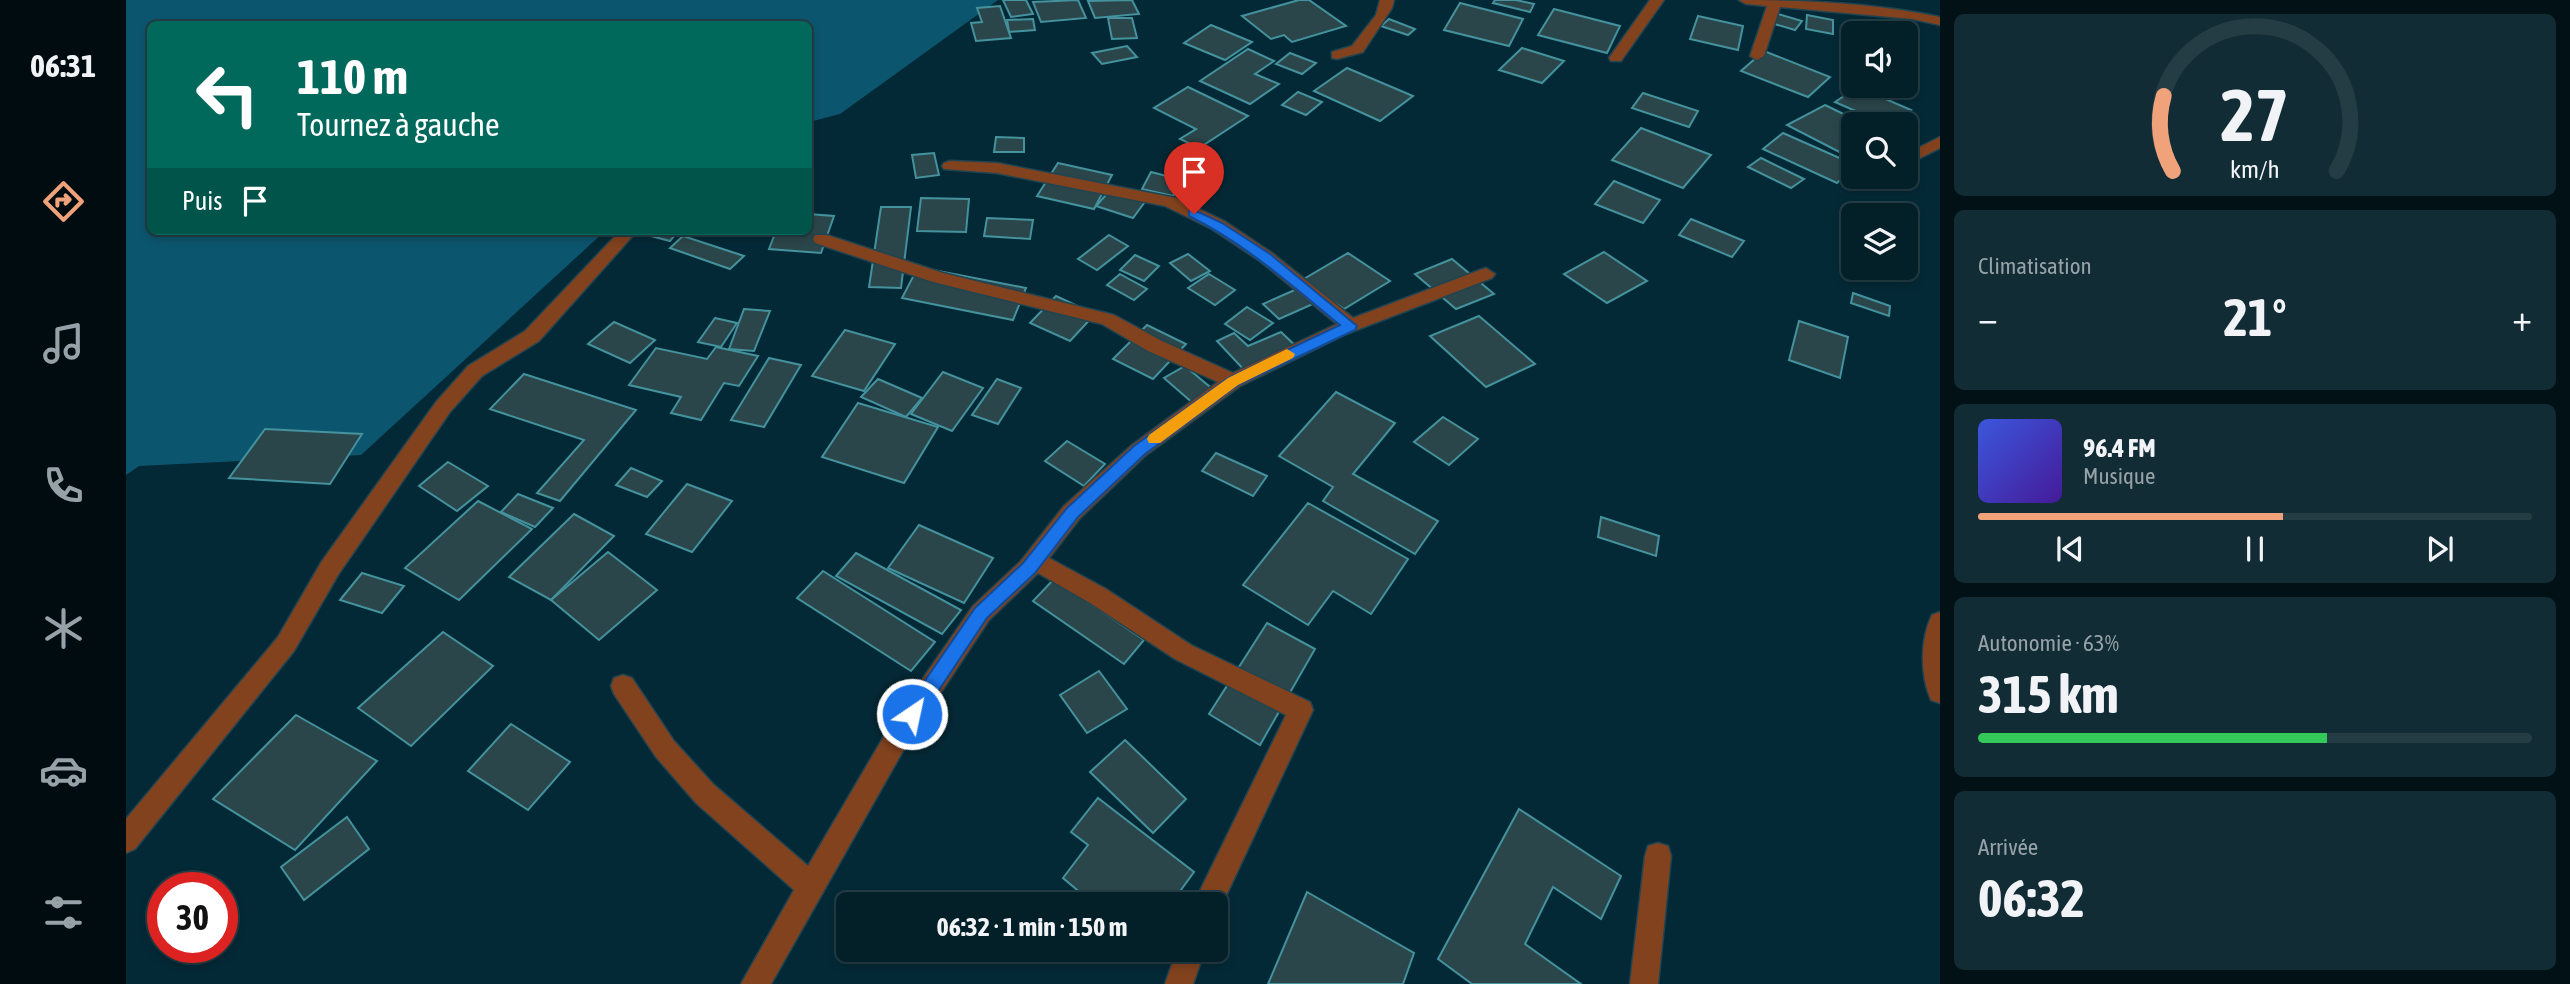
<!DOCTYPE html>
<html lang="fr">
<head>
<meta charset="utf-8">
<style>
  :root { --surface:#031f28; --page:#112c34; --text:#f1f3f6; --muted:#97a2a8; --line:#243d45; --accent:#f0a27a }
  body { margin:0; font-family:"Asap Condensed",sans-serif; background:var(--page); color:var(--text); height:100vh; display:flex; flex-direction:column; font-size:26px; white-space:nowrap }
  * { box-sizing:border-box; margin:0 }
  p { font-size:23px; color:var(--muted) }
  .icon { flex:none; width:38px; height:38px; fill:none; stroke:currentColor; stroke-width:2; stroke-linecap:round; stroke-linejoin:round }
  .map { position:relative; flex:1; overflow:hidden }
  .sheet { display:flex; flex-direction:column; gap:14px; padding:14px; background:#021116; width:630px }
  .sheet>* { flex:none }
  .top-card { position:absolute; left:21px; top:21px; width:665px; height:214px; border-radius:10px; box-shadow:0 4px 10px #0003,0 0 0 2px var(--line); background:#00695c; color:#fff; overflow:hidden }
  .controls { position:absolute; left:1715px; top:21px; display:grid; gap:14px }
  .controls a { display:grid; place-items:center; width:77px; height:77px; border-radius:10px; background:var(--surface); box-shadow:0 4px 10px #0003,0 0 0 2px var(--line); font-size:35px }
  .speed { position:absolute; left:21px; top:872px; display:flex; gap:14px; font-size:35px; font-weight:700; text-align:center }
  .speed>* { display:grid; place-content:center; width:91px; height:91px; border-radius:50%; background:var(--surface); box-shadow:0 4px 10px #0003,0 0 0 2px var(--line); line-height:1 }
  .speed .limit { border:10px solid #d22; background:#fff; color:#111 }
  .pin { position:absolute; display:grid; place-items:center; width:60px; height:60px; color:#fff; margin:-72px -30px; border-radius:50% 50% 50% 0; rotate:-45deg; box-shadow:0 0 7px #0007 }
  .pin .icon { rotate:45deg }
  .me { position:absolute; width:77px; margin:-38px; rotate:34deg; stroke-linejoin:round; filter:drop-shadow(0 0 5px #0008) }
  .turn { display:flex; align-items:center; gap:24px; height:147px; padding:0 35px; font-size:32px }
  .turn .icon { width:91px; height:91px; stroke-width:2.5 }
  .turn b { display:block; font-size:49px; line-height:60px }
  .then { display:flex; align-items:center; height:66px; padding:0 35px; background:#0003; gap:14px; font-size:26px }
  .big { font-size:52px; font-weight:700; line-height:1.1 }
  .sheet .widget { flex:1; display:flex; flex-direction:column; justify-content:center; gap:10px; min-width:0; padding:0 24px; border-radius:10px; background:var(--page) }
  .sheet .dial { align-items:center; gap:0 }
  .dial svg { height:182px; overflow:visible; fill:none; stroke:var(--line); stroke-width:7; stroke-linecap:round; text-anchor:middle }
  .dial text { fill:var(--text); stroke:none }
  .song { display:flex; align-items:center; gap:21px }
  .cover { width:84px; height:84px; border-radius:10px; background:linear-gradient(135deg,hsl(230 70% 55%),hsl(260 70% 35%)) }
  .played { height:7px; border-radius:4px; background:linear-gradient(90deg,var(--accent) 55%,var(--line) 55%) }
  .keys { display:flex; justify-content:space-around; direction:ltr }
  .heat { display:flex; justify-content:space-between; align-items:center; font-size:38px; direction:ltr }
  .charge { height:10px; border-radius:5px; background:linear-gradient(90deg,#34c759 63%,var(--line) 0) }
  .trip { position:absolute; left:710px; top:892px; width:392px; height:70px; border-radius:10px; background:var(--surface); box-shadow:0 4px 10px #0003,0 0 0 2px var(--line); font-weight:700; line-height:70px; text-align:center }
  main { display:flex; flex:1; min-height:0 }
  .menu { display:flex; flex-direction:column; width:126px; justify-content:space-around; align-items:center; background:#010c10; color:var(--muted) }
  .menu .icon { width:49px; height:49px }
  .menu .selected { color:var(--accent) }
  .menu b { font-size:32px; color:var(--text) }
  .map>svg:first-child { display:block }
  .green { fill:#0c556e }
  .building { fill:#2b464a; stroke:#43929d; stroke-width:2 }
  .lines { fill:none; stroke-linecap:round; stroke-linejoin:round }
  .street-casing { stroke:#204451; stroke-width:3 }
  .street { fill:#82421e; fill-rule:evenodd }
  .route { fill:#1a73e8; stroke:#114b97; stroke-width:2 }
  .slow { fill:#f59e0b }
</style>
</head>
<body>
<main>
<nav class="menu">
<b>06:31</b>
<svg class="icon selected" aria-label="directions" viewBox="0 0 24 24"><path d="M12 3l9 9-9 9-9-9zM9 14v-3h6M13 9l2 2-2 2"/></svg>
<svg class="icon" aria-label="music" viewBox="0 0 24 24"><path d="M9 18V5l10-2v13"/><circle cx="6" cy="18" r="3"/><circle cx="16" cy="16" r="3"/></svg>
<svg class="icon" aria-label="phone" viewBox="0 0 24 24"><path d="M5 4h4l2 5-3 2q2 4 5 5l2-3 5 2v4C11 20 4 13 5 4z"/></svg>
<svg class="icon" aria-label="climate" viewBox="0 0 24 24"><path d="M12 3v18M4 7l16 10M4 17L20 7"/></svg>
<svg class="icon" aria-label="car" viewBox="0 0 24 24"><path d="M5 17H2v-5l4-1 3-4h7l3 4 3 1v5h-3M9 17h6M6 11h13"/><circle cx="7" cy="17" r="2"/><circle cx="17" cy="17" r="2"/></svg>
<svg class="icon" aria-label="filters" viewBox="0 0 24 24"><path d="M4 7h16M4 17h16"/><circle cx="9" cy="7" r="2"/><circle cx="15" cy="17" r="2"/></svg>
</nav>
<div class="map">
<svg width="1814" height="984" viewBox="0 0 1814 984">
  <rect width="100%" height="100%" fill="#042936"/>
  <polygon class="green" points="0,0 872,0 714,114 683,122 682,24 24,24 24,231 479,231 235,455 13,466 0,475"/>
  <g class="building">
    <polygon points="877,0 900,0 907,14 885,17"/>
    <polygon points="952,0 960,18 915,22 907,2"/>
    <polygon points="1006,0 1013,14 969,18 962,1"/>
    <polygon points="1173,0 1183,0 1220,26 1166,42 1158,35 1145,39 1116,16"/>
    <polygon points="1369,0 1390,0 1408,4 1404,12 1367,3"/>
    <polygon points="1334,3 1397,19 1383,46 1318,30"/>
    <polygon points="874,6 885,38 850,41 845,23 856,22 851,8"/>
    <polygon points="1428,9 1494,26 1481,53 1412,35"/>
    <polygon points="1652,14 1676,21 1669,30 1645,23"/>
    <polygon points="1681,15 1707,20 1707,34 1680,29"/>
    <polygon points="1572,16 1617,26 1612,50 1564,39"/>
    <polygon points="982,18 1006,18 1011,38 986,39"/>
    <polygon points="907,19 909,30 883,32 881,20"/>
    <polygon points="1263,19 1289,29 1282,35 1255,26"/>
    <polygon points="1085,25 1126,42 1099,60 1058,43"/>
    <polygon points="1001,46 1011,57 976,64 966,53"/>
    <polygon points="1396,48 1438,61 1416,83 1373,70"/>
    <polygon points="1122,49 1148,61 1129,74 1153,84 1124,104 1074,81"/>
    <polygon points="1638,51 1704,77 1682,97 1615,71"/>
    <polygon points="1164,53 1190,63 1176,74 1150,64"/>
    <polygon points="1221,68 1287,96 1254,121 1188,91"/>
    <polygon points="1062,87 1122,116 1073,148 1054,139 1070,129 1028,108"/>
    <polygon points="1732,87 1785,110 1765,124 1759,124 1709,102"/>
    <polygon points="1172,92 1196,102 1180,115 1156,105"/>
    <polygon points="1517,93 1572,111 1563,127 1506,108"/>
    <polygon points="1699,105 1738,124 1727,124 1727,159 1661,125"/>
    <polygon points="1515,128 1585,155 1557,188 1486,160"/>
    <polygon points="1657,133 1727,164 1727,169 1711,183 1637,149"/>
    <polygon points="870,137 898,138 898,152 868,152"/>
    <polygon points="808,153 813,175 790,178 786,155"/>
    <polygon points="1635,158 1678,179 1665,188 1622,167"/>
    <polygon points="932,163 986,175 968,209 911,196"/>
    <polygon points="1025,172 1056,180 1047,196 1016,189"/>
    <polygon points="1488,181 1534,200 1517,223 1469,204"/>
    <polygon points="986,188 1021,199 1007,218 970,206"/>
    <polygon points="795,198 843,199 840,232 791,231"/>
    <polygon points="755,207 785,207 775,288 743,287"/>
    <polygon points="682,214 708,216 695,253 643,249 650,231 682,231"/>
    <polygon points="861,218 907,220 904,239 858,236"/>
    <polygon points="1565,219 1618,241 1606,257 1553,235"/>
    <polygon points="506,231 552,231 544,241"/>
    <polygon points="983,235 1002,246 971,270 952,259"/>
    <polygon points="557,236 618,256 604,269 544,248"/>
    <polygon points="1478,252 1521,281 1481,303 1438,274"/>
    <polygon points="1222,253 1264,281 1218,309 1176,280"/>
    <polygon points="1062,254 1084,271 1065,281 1044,263"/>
    <polygon points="1009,255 1033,266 1018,281 994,270"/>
    <polygon points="1326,259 1368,294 1330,309 1289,274"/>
    <polygon points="792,267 900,288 887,320 776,298"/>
    <polygon points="994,274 1021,289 1008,300 981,285"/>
    <polygon points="1083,274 1109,290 1089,305 1062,288"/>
    <polygon points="1171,289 1187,304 1153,319 1137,304"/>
    <polygon points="1727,293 1764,306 1763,316 1725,303"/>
    <polygon points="930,296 969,314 944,341 904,323"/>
    <polygon points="1121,307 1147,323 1124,340 1099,324"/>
    <polygon points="618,309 644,311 628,351 603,349"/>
    <polygon points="1353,316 1409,364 1360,387 1304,336"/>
    <polygon points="589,318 611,323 595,347 572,342"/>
    <polygon points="1673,321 1722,337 1714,378 1663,360"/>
    <polygon points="488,322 529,340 504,363 462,344"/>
    <polygon points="1021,325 1060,344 1027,379 987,359"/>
    <polygon points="719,330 769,344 738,391 686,376"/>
    <polygon points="1155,332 1174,350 1121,373 1091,341 1108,333 1122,346"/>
    <polygon points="590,347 632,356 613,386 598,383 575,420 545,413 555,397 503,385 530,348 581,359"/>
    <polygon points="643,358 675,365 638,427 605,420"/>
    <polygon points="1059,366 1090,392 1069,405 1038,378"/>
    <polygon points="817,372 857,388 826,431 785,414"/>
    <polygon points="398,374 510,410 434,501 411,493 458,440 364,409"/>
    <polygon points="752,379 796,398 780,417 735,397"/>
    <polygon points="871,379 895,388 872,424 846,415"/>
    <polygon points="1210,392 1269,423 1227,474 1312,521 1289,554 1197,501 1207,487 1153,456"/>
    <polygon points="732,403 812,427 778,483 696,457"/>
    <polygon points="1317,417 1352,439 1323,465 1288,442"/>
    <polygon points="139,429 236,434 204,484 103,478"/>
    <polygon points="941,441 979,464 958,486 919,461"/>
    <polygon points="1090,453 1141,476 1127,496 1076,471"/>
    <polygon points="322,462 362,486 331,511 293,486"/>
    <polygon points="505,468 536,481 521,497 490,485"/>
    <polygon points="561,484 606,501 566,552 520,534"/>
    <polygon points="392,494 427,508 409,527 375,512"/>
    <polygon points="352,501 406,529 333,600 279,568"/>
    <polygon points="1182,503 1282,559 1245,614 1207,591 1182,625 1117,585"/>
    <polygon points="448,514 488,536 425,600 383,577"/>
    <polygon points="1475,517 1533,536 1530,556 1472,537"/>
    <polygon points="793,525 867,558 838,603 762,568"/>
    <polygon points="482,552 531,590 473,640 425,600"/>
    <polygon points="730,553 835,610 816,634 710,576"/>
    <polygon points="697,571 809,642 785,671 671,598"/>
    <polygon points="236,573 278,586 256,613 214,600"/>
    <polygon points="928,579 1018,640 998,664 907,601"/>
    <polygon points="1141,623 1189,649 1134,745 1083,714"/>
    <polygon points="317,632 367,666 285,746 232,708"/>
    <polygon points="973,671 1001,709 961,733 934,695"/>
    <polygon points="170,715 251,761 169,850 87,799"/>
    <polygon points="385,724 444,762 402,810 342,771"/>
    <polygon points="999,740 1060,799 1027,833 964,772"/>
    <polygon points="972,798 1068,872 1044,905 969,905 937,878 962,845 945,832"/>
    <polygon points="1393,809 1495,876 1475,919 1427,887 1399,944 1455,984 1346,984 1312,959"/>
    <polygon points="221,817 243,849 178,900 155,867"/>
    <polygon points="1181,892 1288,953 1277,984 1142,984"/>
  </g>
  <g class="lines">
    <g class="street-casing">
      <g id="street">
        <polygon points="1254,0 1268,0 1266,8 1237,52 1211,59 1206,58 1206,52 1226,46 1250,15"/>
        <polygon points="1524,0 1538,0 1495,61 1485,61 1483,58"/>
        <path d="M1613 0C1680 0 1749 3 1814 17V25L1786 19 1654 7 1638 56 1631 60 1624 56 1641 6 1620 4Z"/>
        <polygon points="1814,137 1814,148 1780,165 1780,154"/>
        <polygon points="824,161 871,163 1050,198 1098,221 1146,253 1227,318 1354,270 1360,268 1369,274 1366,278 1220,334 1114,386 1020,455 954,518 923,558 980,589 1065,645 1184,702 1187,710 1091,915 1090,905 1067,905 1160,715 1049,659 964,603 912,573 863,620 782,742 645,984 615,984 668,890 570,803 530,757 488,694 485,686 488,678 497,675 506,678 548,741 588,785 682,866 764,726 847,606 895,561 938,506 1006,445 1092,382 1022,351 976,324 807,282 689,243 687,239 689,235 701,235 817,273 988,315 1036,341 1107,373 1211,324 1134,261 1086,229 1039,206 871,173 818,169 816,166 818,163"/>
        <polygon points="494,231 511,231 413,341 356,376 324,412 212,575 168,651 9,849 0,853 0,819 152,637 196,561 310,402 342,366 399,331"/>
        <path d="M1814 612V703L1805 700C1794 675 1794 640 1806 615Z"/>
        <polygon points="1532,843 1542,846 1545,856 1532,984 1504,984 1519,856 1522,846"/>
        <polygon points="1051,950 1079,950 1067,984 1039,984"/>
      </g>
    </g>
    <use href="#street" class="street"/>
  </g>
  <path class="route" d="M1068 210 1096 223 1144 254 1231 326 1229 330 1112 385 1019 454 952 517 909 573 861 618 793 720 786 722 780 720 777 714 780 708 849 608 897 563 941 508 1008 446 1102 378 1214 325C1166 286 1120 244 1063 216V211Z"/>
  <polygon class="slow" points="1161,349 1169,354 1167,358 1112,385 1034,443 1023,443 1021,439 1023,435 1102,378"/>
</svg>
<div class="controls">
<a><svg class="icon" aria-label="sound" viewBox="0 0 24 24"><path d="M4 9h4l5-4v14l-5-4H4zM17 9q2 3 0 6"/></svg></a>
<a><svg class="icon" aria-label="search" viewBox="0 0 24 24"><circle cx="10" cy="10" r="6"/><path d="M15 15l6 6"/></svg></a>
<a><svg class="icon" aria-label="layers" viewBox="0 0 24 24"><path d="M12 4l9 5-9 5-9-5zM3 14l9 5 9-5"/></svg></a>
</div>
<div class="speed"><div class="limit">30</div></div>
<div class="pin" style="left:1068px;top:214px;background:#d93025"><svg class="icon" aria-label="arrive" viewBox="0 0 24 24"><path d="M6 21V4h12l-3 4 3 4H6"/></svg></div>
<svg class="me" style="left:786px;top:714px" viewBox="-20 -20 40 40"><circle r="17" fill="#1a73e8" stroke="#fff" stroke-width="3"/><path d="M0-11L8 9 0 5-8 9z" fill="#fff"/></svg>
<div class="trip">06:32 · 1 min · 150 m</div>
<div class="top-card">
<div class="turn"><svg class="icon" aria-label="left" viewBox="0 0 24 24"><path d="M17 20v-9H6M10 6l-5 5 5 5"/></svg><div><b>110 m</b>Tournez à gauche</div></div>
<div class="then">Puis<svg class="icon" aria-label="arrive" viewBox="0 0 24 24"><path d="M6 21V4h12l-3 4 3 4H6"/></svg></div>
</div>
</div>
<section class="sheet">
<div class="widget dial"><svg viewBox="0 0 100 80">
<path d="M14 69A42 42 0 1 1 86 69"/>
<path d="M14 69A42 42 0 0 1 10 36" stroke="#f0a27a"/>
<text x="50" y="56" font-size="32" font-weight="700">27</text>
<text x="50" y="72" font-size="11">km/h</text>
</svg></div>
<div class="widget"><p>Climatisation</p>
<div class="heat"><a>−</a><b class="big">21°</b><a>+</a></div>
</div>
<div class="widget">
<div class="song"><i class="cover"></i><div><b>96.4 FM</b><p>Musique</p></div></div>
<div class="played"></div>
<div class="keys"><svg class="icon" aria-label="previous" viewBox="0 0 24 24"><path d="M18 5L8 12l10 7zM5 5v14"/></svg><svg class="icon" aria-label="pause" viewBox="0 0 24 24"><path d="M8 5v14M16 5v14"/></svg><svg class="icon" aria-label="next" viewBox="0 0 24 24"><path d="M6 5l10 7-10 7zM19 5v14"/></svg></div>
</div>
<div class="widget"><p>Autonomie · 63%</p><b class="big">315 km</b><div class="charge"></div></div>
<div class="widget"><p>Arrivée</p><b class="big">06:32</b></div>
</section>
</main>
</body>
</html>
